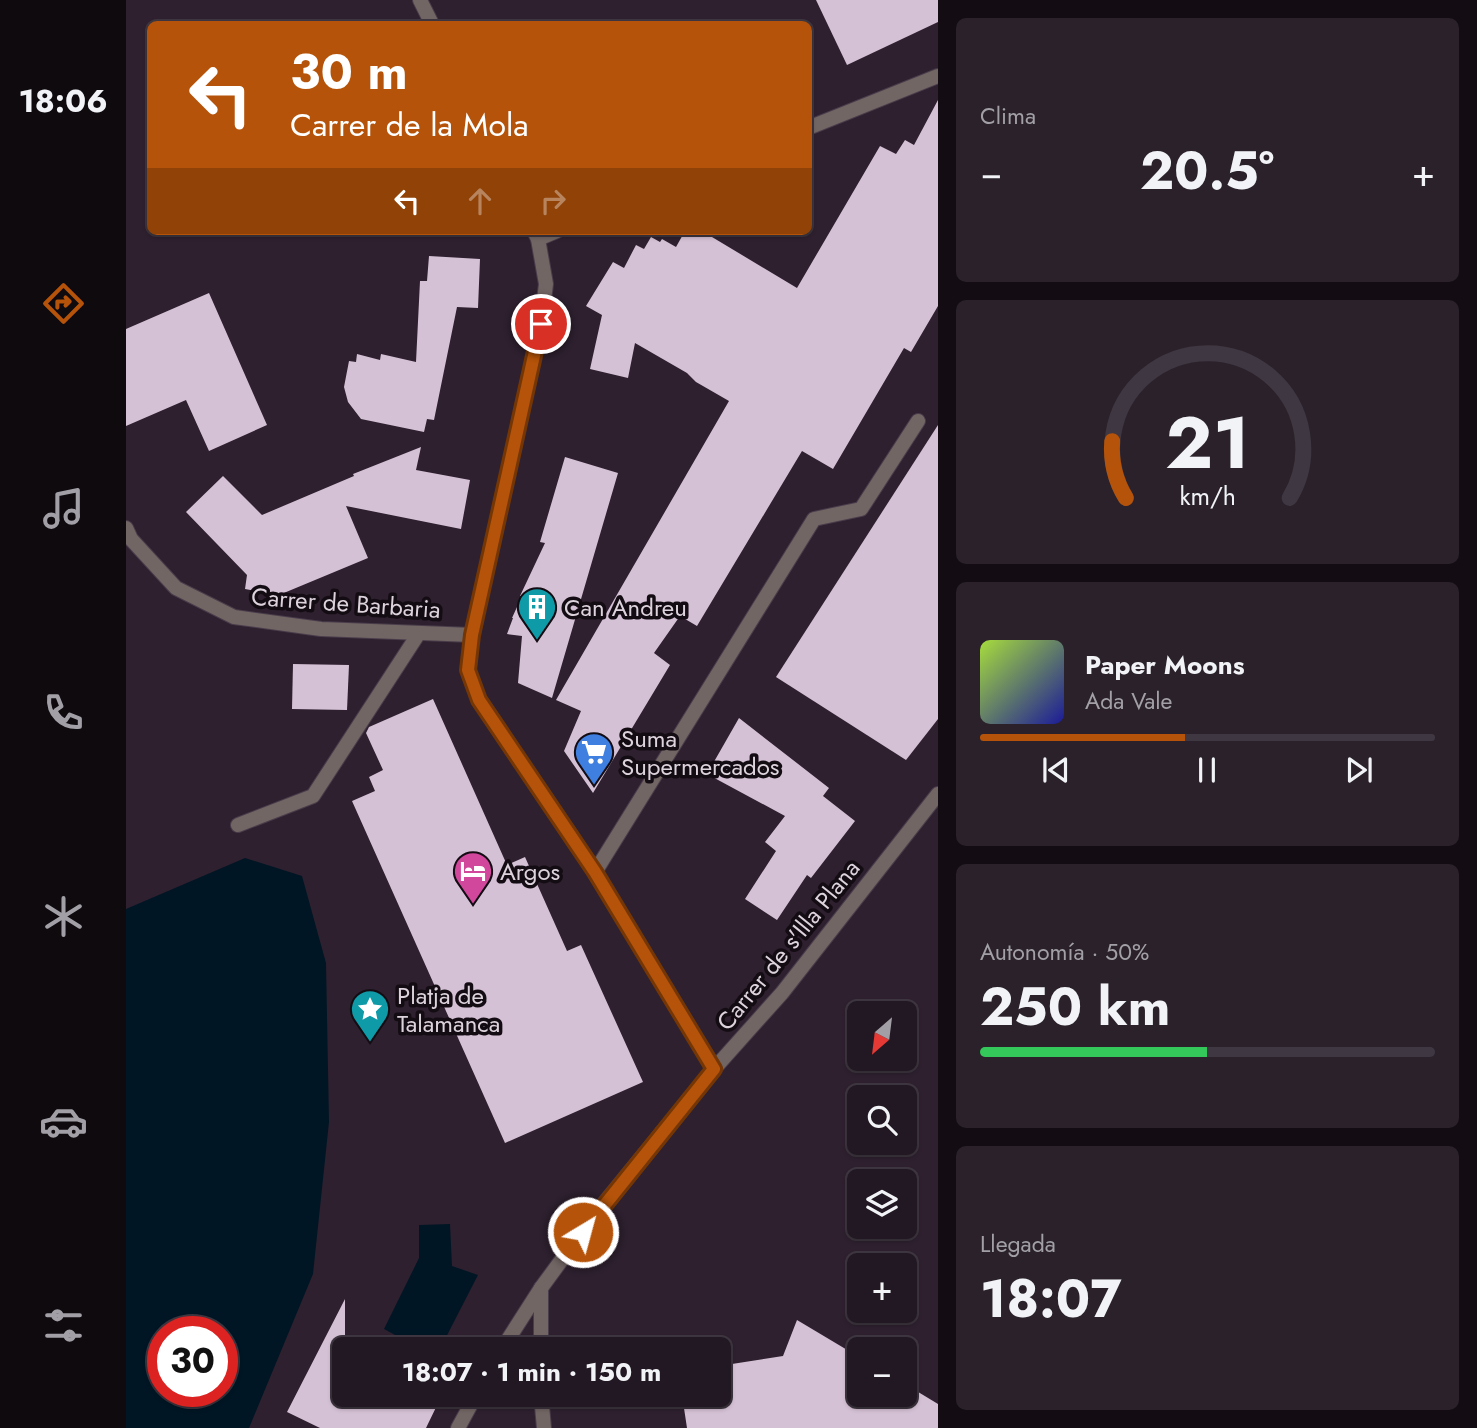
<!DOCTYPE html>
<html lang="es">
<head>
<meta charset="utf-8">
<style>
  :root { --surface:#221823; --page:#2a212b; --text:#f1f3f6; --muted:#a2a0a6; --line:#3f3741; --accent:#b45309 }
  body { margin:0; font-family:Jost,sans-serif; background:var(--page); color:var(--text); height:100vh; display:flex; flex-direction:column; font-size:26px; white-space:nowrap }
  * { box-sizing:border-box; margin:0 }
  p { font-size:23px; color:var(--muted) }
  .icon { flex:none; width:38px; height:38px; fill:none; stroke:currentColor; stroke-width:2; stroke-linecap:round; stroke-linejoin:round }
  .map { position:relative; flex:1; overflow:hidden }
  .panel { display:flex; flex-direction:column; gap:18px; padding:18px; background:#130d13; width:539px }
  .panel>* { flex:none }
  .banner { position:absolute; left:21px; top:21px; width:665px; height:214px; border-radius:10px; box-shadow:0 2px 5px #0004,0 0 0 2px var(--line); background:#b45309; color:#fff; overflow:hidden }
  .needle { width:46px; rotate:208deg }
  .tools { position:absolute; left:721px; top:1001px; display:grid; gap:14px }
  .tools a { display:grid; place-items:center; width:70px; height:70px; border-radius:10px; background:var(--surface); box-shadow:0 2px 5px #0004,0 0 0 2px var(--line); font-size:35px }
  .speed { position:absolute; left:21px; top:1316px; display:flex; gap:14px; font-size:35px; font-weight:700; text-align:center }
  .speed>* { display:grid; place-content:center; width:91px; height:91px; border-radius:50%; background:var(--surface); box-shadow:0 2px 5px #0004,0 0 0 2px var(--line); line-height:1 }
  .speed .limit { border:10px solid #d22; background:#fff; color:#111 }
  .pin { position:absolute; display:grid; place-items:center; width:60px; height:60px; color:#fff; margin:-30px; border:4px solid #fff; border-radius:50%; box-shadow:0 2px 7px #0007 }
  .me { position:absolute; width:77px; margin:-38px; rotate:37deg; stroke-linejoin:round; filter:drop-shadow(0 0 5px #0008) }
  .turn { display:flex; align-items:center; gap:24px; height:147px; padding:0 28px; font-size:32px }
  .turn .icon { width:91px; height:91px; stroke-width:2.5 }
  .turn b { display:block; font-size:49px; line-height:60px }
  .lanes { display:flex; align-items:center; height:66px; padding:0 28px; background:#0003; justify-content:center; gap:35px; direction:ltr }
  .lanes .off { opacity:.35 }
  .big { font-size:52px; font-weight:700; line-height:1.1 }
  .panel .widget { flex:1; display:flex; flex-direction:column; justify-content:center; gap:10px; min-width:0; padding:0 24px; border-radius:10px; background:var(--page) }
  .panel .dial { align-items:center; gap:0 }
  .dial svg { height:182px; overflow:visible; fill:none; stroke:var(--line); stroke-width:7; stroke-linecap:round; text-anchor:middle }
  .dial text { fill:var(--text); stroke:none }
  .song { display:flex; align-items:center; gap:21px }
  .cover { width:84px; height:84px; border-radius:10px; background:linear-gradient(135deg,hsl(80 70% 55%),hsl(240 70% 35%)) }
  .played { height:7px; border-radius:4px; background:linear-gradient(90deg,var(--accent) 45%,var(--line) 45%) }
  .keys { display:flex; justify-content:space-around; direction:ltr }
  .heat { display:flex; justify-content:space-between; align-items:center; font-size:38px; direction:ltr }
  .charge { height:10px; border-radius:5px; background:linear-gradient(90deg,#34c759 50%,var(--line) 0) }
  .trip { position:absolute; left:206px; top:1337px; width:399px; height:70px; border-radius:10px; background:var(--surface); box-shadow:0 2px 5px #0004,0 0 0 2px var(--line); font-weight:700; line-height:70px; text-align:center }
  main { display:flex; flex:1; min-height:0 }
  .dock { display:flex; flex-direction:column; width:126px; justify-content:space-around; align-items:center; background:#0e0a0e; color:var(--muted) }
  .dock .icon { width:49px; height:49px }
  .dock .on { color:var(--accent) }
  .dock b { font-size:32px; color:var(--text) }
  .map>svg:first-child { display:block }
  .water { fill:#011624; fill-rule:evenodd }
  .building { fill:#d5c1d5 }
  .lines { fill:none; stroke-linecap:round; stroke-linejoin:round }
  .service-casing { stroke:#4a3d4b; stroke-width:16 }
  .minor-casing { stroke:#4a3d4b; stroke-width:16 }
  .service { stroke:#726664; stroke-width:14 }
  .minor { stroke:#726664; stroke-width:14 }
  .route-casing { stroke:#753606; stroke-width:18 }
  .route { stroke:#b45309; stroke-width:12 }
  .labels { text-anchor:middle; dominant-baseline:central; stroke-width:7; stroke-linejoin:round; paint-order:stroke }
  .street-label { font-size:24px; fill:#ddd3dd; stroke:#130c13 }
  .poi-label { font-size:24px; fill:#ddd3dd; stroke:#130c13; text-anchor:start }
</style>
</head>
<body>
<main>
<nav class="dock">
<b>18:06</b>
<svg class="icon on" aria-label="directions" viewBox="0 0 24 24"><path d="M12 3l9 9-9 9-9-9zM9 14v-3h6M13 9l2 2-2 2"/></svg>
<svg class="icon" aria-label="music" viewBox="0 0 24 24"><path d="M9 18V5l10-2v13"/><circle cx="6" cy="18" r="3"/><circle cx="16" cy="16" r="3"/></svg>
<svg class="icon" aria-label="phone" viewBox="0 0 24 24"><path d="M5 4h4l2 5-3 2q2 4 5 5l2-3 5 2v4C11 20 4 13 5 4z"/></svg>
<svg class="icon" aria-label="climate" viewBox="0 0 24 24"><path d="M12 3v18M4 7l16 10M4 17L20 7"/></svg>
<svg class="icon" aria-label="car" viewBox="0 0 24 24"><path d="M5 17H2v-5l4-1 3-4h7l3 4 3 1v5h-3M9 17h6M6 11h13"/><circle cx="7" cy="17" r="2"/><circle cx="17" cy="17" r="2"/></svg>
<svg class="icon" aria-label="filters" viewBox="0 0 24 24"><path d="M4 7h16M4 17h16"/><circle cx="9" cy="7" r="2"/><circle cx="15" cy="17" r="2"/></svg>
</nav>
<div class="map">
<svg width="812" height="1428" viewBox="0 0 812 1428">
  <rect width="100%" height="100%" fill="#2e202f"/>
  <g class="water">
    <path d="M119 858 176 876 200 963 203 1122 187 1274 123 1428H0V909ZM37 1332H96V1391H37Z"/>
    <polygon points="324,1224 326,1266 352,1275 314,1349 295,1349 258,1329 293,1258 293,1225"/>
  </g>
  <g class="building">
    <polygon points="690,0 812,0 812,22 721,65"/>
    <polygon points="812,100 812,306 785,352 778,348 707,469 676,451 571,626 554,616 528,653 544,665 467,793 438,751 455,711 430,700 603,401 570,382 561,373 509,343 502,378 464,369 476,315 460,306 487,262 498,268 510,245 518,249 525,237 534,242 536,239 550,247 559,231 576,231 671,288 754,146 770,154 779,140 788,145"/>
    <polygon points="303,256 354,259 352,308 331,307 308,420 301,419 298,432 235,419 222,402 218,387 223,361 230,362 231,354 254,360 255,354 290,362 294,281 301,281"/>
    <polygon points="83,293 141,425 83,451 60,400 0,426 0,329"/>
    <polygon points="812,425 812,719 780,760 650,677"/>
    <polygon points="295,447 290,470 344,480 335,529 220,506 242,558 153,595 119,589 121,575 60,512 97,476 136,515 228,476 227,474"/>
    <polygon points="439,457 492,473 426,698 392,683 396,636 381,634 387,618 386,618 396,596 394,596 419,543 414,542"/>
    <polygon points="167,664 223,665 221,710 166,709"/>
    <polygon points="307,699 381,865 399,857 441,951 455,945 517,1082 379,1143 226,801 249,791 243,777 257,770 240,733 243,727"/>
    <polygon points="613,718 703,788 697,796 729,821 685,878 681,875 651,920 619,899 650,851 639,842 659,816 581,774"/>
    <polygon points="219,1299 219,1395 316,1395 300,1428 194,1428 161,1412"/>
    <polygon points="671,1320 733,1357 733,1395 779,1395 779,1384 812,1404 812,1428 561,1428 556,1395 593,1395 593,1366 657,1356"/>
  </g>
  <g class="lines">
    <g class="service-casing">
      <g id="service">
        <polyline points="112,825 187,796 293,633"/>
        <polyline points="469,872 688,519 735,509 792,421"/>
      </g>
    </g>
    <g class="minor-casing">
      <g id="minor">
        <polyline points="294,0 306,24"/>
        <polyline points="682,128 812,76"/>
        <polyline points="408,231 412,239 420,284 415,324 346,635 342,670 353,700 469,872 588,1069"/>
        <polyline points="412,239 431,231"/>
        <polyline points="0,528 5,539 50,588 108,617 195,629 346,635"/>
        <polyline points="376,1349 415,1288 470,1213 588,1069 656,993 812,794"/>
        <polyline points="415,1349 415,1288"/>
        <polyline points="415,1395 418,1428"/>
        <polyline points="332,1428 350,1395"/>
      </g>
    </g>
    <use href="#service" class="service"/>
    <use href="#minor" class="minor"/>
  </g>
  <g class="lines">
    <g class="route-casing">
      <polyline id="route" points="415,324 346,635 342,670 353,700 469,872 588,1069 457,1232"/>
    </g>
    <use href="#route" class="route"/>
  </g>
  <defs>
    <g id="building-pin" transform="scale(2.0125)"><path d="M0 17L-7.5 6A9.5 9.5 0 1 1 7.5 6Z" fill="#0f9aa8" stroke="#130c13"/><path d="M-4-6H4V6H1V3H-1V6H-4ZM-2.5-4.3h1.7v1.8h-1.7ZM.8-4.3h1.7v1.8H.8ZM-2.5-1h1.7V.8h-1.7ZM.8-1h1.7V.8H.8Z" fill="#fff"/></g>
    <g id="supermarket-pin" transform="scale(2.0125)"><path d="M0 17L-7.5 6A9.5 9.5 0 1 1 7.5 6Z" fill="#3f7fe0" stroke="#130c13"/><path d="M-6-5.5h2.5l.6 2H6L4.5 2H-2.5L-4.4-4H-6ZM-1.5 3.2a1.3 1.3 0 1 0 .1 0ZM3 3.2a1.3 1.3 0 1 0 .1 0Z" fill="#fff"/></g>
    <g id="hotel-pin" transform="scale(2.0125)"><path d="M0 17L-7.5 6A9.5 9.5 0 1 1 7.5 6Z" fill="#d1479c" stroke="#130c13"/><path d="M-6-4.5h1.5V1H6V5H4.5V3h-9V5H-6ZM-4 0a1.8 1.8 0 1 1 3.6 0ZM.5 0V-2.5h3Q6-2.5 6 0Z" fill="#fff"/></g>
    <g id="sight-pin" transform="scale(2.0125)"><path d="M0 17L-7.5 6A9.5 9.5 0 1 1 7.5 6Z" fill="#0f9aa8" stroke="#130c13"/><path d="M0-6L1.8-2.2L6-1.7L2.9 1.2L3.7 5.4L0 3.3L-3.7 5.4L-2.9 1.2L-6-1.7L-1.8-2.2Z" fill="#fff"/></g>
  </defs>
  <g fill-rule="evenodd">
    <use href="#building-pin" x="411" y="607"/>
    <use href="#supermarket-pin" x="468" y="752"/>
    <use href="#hotel-pin" x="347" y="871"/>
    <use href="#sight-pin" x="244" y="1009"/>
  </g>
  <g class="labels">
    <g class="street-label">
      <text transform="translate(220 603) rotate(4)">Carrer de Barbaria</text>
      <text transform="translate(662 945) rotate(-51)">Carrer de s'Illa Plana</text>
    </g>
    <g class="poi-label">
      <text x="438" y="607">Can Andreu</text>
      <text x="495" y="738">Suma<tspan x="495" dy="28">Supermercados</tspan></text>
      <text x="374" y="871">Argos</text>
      <text x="271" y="995">Platja de<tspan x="271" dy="28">Talamanca</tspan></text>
    </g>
  </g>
</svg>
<div class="tools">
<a><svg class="needle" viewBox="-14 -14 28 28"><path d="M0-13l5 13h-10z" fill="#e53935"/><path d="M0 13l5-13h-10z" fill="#a2a0a6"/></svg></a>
<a><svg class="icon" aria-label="search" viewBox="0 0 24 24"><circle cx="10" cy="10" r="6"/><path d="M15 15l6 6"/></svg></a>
<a><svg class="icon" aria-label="layers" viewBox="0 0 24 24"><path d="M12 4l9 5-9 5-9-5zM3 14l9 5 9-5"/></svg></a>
<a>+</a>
<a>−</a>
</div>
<div class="speed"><div class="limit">30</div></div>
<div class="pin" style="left:415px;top:324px;background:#d93025"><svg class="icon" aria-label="arrive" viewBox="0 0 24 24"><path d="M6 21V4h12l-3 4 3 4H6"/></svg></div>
<svg class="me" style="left:457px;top:1232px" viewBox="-20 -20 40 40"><circle r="17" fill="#b45309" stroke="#fff" stroke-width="3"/><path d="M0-11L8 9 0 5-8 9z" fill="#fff"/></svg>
<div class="trip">18:07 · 1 min · 150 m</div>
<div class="banner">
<div class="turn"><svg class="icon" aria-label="left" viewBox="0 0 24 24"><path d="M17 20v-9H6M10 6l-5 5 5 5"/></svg><div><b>30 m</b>Carrer de la Mola</div></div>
<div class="lanes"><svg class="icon" aria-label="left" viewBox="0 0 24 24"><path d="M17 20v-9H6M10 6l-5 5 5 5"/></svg><svg class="icon off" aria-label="ahead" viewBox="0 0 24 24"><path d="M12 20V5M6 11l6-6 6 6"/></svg><svg class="icon off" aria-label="right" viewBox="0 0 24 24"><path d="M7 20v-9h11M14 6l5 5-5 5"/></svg></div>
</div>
</div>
<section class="panel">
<div class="widget"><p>Clima</p>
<div class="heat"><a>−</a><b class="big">20.5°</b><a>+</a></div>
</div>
<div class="widget dial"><svg viewBox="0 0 100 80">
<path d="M14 69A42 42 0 1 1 86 69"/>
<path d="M14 69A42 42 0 0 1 8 44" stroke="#b45309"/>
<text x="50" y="56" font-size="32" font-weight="700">21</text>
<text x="50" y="72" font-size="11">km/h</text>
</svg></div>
<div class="widget">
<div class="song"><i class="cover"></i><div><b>Paper Moons</b><p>Ada Vale</p></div></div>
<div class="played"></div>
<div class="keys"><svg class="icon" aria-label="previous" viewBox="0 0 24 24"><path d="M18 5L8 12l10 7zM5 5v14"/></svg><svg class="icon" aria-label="pause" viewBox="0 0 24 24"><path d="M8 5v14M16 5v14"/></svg><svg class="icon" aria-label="next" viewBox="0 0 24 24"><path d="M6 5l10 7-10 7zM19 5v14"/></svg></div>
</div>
<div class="widget"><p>Autonomía · 50%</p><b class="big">250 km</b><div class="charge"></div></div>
<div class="widget"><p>Llegada</p><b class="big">18:07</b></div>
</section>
</main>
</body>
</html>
